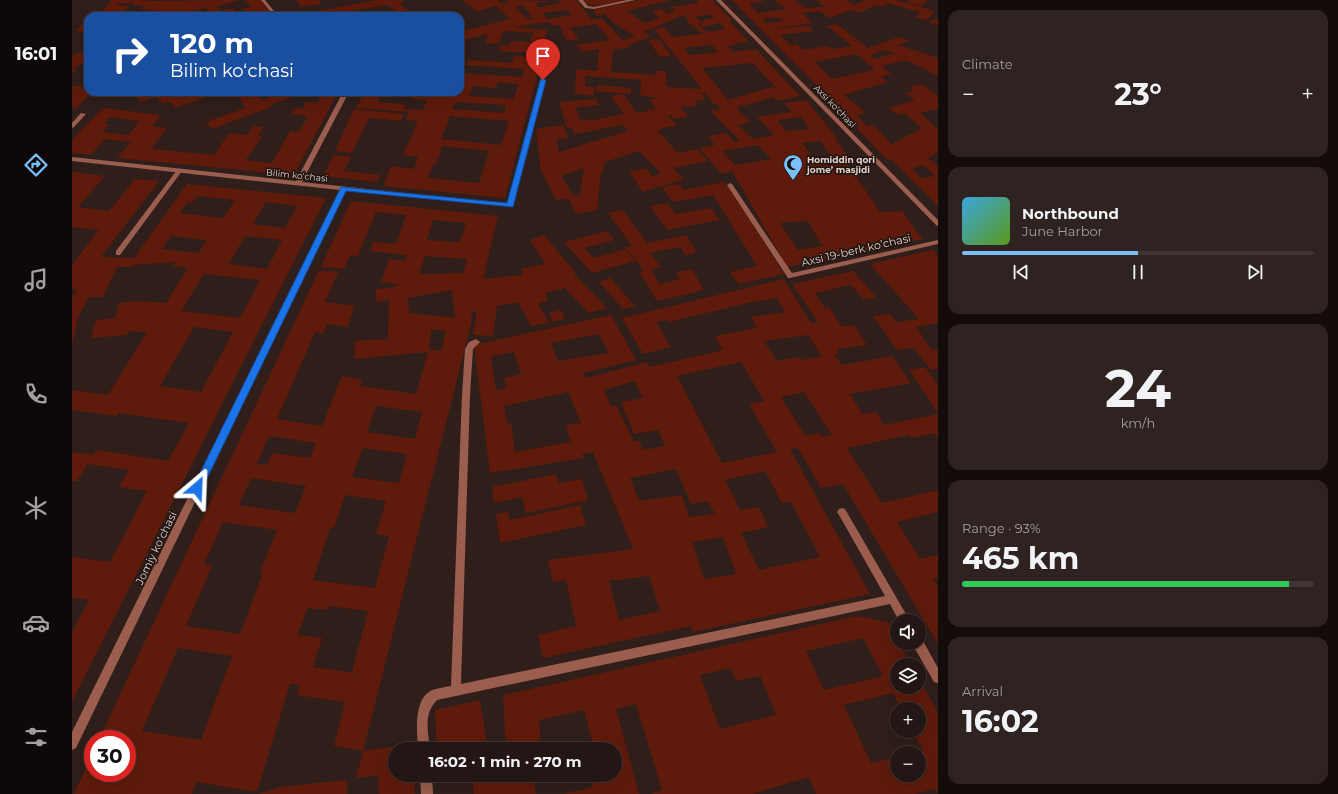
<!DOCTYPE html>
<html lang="en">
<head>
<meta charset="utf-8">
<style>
  :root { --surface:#231614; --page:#2f2322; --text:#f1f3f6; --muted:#a39fa0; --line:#403534; --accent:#7abff8 }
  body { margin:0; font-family:Montserrat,sans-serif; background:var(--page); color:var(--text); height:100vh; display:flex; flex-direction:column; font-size:15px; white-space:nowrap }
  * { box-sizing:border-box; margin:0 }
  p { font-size:13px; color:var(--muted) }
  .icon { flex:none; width:22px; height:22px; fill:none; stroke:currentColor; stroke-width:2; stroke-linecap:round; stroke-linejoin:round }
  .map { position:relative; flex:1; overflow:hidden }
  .drawer { display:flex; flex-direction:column; gap:10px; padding:10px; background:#130c0b; width:400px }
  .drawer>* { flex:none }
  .top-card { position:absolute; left:12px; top:12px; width:380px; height:84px; border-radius:12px; box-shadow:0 4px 16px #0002,0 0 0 1px var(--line); background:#1a4fa0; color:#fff; overflow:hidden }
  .buttons { position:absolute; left:818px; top:614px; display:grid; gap:8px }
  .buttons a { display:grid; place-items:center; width:36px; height:36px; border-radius:50%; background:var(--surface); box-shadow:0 4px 16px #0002,0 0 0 1px var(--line); font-size:20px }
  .speed { position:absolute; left:12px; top:730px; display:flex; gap:8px; font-size:20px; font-weight:700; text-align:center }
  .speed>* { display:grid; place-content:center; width:52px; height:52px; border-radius:50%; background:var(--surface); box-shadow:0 4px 16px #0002,0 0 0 1px var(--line); line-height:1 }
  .speed .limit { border:6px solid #d22; background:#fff; color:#111 }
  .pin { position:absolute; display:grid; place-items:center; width:34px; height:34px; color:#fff; margin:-41px -17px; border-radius:50% 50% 50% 0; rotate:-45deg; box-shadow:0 0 4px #0007 }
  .pin .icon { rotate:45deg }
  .me { position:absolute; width:44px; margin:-22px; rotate:26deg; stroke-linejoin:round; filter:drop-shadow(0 0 3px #0008) }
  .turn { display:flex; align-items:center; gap:14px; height:84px; padding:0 20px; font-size:18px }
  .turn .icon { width:52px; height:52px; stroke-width:2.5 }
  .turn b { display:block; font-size:28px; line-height:34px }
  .big { font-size:30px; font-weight:700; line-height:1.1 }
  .drawer .card { flex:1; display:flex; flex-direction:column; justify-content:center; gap:6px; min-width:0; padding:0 14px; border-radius:12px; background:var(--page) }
  .drawer .dial { align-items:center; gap:0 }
  .dial b { font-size:52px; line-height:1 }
  .song { display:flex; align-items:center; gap:12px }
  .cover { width:48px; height:48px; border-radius:6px; background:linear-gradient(135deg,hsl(200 70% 55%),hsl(90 70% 35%)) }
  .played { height:4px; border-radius:2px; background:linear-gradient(90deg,var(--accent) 50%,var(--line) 50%) }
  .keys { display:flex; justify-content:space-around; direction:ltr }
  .heat { display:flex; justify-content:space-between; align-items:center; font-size:22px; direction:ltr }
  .charge { height:6px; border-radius:3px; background:linear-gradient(90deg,#34c759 93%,var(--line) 0) }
  .trip { position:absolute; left:316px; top:742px; width:234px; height:40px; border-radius:20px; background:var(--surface); box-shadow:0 4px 16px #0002,0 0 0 1px var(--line); font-weight:700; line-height:40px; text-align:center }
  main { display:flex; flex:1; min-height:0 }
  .menu { display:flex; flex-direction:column; width:72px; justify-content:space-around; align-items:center; background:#0e0908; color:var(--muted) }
  .menu .icon { width:28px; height:28px }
  .menu .current { color:var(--accent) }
  .menu b { font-size:18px; color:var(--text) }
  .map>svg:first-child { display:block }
  .building { fill:#5e1b0b; fill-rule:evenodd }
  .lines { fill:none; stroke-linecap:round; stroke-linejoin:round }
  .service { fill:#9a5d4e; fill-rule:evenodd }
  .minor { fill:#9a5d4e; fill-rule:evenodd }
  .tertiary { fill:#9a5d4e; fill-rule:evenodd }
  .route { fill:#1a73e8; stroke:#114b97 }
  .labels { text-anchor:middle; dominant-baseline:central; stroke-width:3.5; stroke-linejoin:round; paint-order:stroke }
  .far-street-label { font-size:9px; fill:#dfd4d1; stroke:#251511 }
  .far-poi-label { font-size:9px; font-weight:bold; fill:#dfd4d1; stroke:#251511; text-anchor:start }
  .street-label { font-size:11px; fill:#dfd4d1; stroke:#251511 }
</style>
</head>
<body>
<main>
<nav class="menu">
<b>16:01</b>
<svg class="icon current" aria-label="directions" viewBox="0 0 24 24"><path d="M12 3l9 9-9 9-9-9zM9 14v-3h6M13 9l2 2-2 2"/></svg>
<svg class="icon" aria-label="music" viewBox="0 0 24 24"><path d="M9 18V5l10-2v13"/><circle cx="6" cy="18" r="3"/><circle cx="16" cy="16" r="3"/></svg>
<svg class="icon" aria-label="phone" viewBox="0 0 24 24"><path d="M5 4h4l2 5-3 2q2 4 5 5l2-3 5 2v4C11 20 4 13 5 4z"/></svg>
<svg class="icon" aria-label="climate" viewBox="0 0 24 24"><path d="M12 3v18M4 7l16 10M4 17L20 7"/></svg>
<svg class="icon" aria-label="car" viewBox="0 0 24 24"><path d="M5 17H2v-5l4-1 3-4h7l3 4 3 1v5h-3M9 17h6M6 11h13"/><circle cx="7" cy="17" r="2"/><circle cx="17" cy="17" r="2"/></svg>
<svg class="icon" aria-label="filters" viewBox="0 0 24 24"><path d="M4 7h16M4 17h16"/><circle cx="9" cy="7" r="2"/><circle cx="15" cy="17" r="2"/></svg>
</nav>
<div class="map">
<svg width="866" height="794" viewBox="0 0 866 794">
  <rect width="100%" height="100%" fill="#2f1e1a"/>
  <g class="building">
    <polygon points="37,0 74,0 74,1 168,0 146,6 148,11 162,8 164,13 167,13 169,16 125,16 137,13 134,8 94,16 82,16 88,11 68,9 72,6 60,5 61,0 58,3 48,3 45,5 57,6 47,16 24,16 40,1"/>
    <polygon points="173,0 188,0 201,16 175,16 170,9 179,7"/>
    <polygon points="224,0 247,0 249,4 229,7"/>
    <polygon points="306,0 330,0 332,2 326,3 339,12 330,15 314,5 273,12 275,16 223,15"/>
    <path d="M390 0H428L426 1 430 4 437 2 435 0 480 1 464 3 466 7 489 3 486 0H504L520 20 530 18 550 40 563 36 540 22 533 14 525 16 521 10 569 0H599L554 11 573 23 588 18 580 12 589 9 596 14 604 10 599 7 627 3 624 0H640L661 21 658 22 676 41 656 46 661 52 684 49 728 96 705 101 701 97 664 108 679 122 666 125 681 139 702 135 685 117 720 112 712 103 734 100 765 138 763 139 781 162 775 163 808 212 830 211 851 240 828 241 830 244 715 267 660 171 650 174 627 148 643 145 636 136 655 133 662 142 668 141 638 111 649 109 644 104H642L631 91 632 101 624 100 625 107 608 106 617 117 602 119 599 115 596 116 605 125 585 130 606 153 625 149 636 161 601 168 612 179 571 192 557 172 574 168 580 176 589 173 567 151 533 162 531 172H529L525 210 504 214 496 198 484 200 469 171 464 129 491 125 497 138 485 139 487 152 556 131 551 125 503 134 499 128 495 129 487 102 524 99 527 105 504 108 508 120 516 119 517 121 552 114 539 96 551 94 565 113 584 109 577 99 587 98 568 95 569 80 513 76V86L523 87 521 96 503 94 504 69 525 71 527 49 510 52 504 45 538 40 524 24 498 28 507 39 496 41 489 32H492L487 25 480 26 478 22 441 27 475 30 468 65 433 198 311 186 319 166 342 169 346 157 331 155 346 121 334 120 337 112 284 108 292 93 309 95 305 102 333 104 331 109 351 110 355 100 340 99 343 92H372L371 94 382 95 383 92H388V73L450 77 452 69 394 65 396 60 440 63 442 56 455 57 456 53 427 51 429 45 437 46 438 41 458 42 461 33 431 31 427 44 413 43 416 34 388 41V25L394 30 438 19 424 6 405 11ZM451 5 461 19 457 20 443 7ZM496 10 500 15 475 19 471 13ZM638 14 642 18 628 21 623 17ZM612 15 617 21 615 22 631 34 600 37 592 27 582 29 630 89 594 87V71H583L584 75 539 72 541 50 558 47 556 45 579 37 571 32ZM627 23 631 27 648 23 653 29 636 32 625 24ZM640 45 646 52 618 55 612 48ZM681 63 706 90 700 87 656 100 630 68ZM426 82 446 84 442 99 397 96 401 86 424 88ZM383 102 434 105 432 113 380 109ZM378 116 437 121 429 145 369 139ZM729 117 738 129 714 131 706 120ZM748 141 760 157 741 158 730 143ZM686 145 699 159 663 165 650 151ZM370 146 417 151 407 183 356 178 361 164H364ZM512 168 508 195 501 196 490 176ZM736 221 750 246 726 250 708 223Z"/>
    <polygon points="512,0 553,0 553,1 523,6 517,4"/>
    <path d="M660 0H695L677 4 686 13 714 9 702 0H723L733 8 758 6 750 5 744 0H775L783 5 793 0H824L863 11 855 20 843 17 848 12 815 3 811 7 803 5 787 13 779 10 757 18 748 11 730 13 740 23 698 29 737 26 742 31 708 35 719 45 725 44 731 50 756 46 760 49 780 46 755 26 765 24 796 48 827 37 837 41 826 45 866 58V76L834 60 810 66 819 74 809 77 816 82 772 95 794 113 785 115 795 126 801 125 820 144 850 128 832 113 826 115 816 108 843 100 833 93 842 91 837 87 850 84 866 96V109L848 113 866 129V152L856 158 866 166V206L819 159 815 160 784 127H787L778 117 750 91ZM706 17 711 21 693 23 690 19ZM813 50 823 53 802 59 798 55ZM784 54 803 70 760 79 743 62ZM851 165 863 176 849 178 840 169Z"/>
    <polygon points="838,0 856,0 849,6 835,2"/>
    <polygon points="866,18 866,26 856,22"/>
    <polygon points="16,20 16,34 4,30"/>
    <polygon points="587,39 599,56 588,57 576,40"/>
    <polygon points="16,49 16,61 1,68 5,71 0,73 0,56"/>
    <polygon points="525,85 559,88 559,94 524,91"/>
    <polygon points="0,86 16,87 16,92 20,92 5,108 0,108"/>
    <polygon points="32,92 49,92 37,96"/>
    <polygon points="60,92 150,92 103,108 98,102 91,104 84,97 69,102"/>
    <polygon points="164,92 184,92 190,101 193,100 192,99 213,92 235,92 198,105 200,107 140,129 134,122 173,108"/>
    <path d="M252 92H266L222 175 45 158 59 142 33 139 19 155 0 153V140L31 108 89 115 80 126 95 128 79 149 142 155 157 133 175 135 182 126 192 127 186 136H190L174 160 200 163 218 131 227 132 236 116 219 114 222 108 230 109 234 102 245 103ZM38 117 68 121 56 135 30 132 37 125 32 124Z"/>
    <polygon points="282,109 332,114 329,121 297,118 280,153 263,151"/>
    <polygon points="262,155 279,157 272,171 308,175 305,182 251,176"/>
    <path d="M0 172 33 176 6 207 37 211 63 179 87 181 29 257 62 258 115 184 254 198 0 702V632L17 600 0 598V559L1 557 38 562 75 491 47 487 57 470 16 464 5 481H0V452L21 455 25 450 96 461 117 423 47 413 45 416 0 410V390L36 395 75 332 56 331 55 335 19 338 24 320 43 318 47 303 64 301 94 303 116 268 101 266 103 262 60 265 59 267H45L31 297H17L6 317 0 345V299L5 290 0 289V265L27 230 0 227ZM125 196 163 200 151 218 108 213 115 203H120ZM194 202 225 206 213 228 181 224ZM99 236 135 240 126 253 90 249ZM173 236 210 240 195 269 157 264ZM132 274 188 280 168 318 109 311ZM122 327 161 332 129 392 88 386Z"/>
    <polygon points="652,182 659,191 712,274 667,284 658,272 685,266 641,195 601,202 590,187 607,184 611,190"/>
    <path d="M279 201 426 216 411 279 451 275 449 269 473 264 458 240 472 235 504 273 502 274 535 308 517 313 493 288 473 293 476 301 466 303 477 323 459 326 446 302 425 306 421 336 401 335 405 311 399 312 400 320 291 751 262 746 273 702 225 695 228 685 218 684 185 792 124 782 120 794H2L16 763 21 764V773H55L56 740 29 735 247 270 266 272 253 302 282 306 276 327 255 324 251 334 243 332 205 419 250 426 270 376 290 380 288 386 344 394 356 352 282 359 283 341 316 339 317 300 304 302V289L324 287 325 284 309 282 317 259 333 261 335 255 298 251 301 242 324 244 334 215 304 212 286 256 278 255 272 269 249 267ZM361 220 394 223 388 242 355 240ZM353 256 395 259 391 273 347 274ZM380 290 383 318 337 313 336 298ZM359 329 374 331 369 351 357 349ZM304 406 350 412 343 439 295 432ZM197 436 244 443 238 458 200 453 195 465 185 464ZM291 448 335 454 327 483 280 477ZM179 478 234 486 223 513 167 505ZM273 495 314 501 304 534 317 536 303 588 241 580 258 528H262ZM151 522 205 530 188 572 191 573 168 634 114 626 140 566 132 564ZM256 606 296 611 280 672 290 674 241 667 250 638 226 635 235 608 255 610ZM106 648 160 656 129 740 70 731Z"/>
    <polygon points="595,203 604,214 639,208 648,220 595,230 578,206"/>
    <polygon points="551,210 575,243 614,235 625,253 613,255 609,247 578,253 589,267 579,270 588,284 608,279 604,272 620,269 632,290 585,301 567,272 572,271 553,247 560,246 536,213"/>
    <polygon points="535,231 542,240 512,248 522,258 554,249 563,261 520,273 492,242"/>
    <polygon points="861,250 866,256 866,323 844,327 860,350 866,349 866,369 859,370 842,348 825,350 801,316 818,314 824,322 847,319 798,264"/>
    <path d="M781 271 804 297 792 300 779 285 743 293 753 308 757 307 770 327 782 325 795 345 765 349 767 353 762 354 770 365 820 356 839 383 778 394 790 414 804 412 812 425 866 414V439L862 433 839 438 837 435 775 448 810 503 866 490V512L825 522 848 559 866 555V578L861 579 866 587V644L771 484 749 488 726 448 718 449 798 594 621 632 619 626 471 658 466 635 504 626 494 580 481 582 476 560 561 549 521 452 510 454 512 458 418 473 402 345 539 315 564 360 511 373 514 378 575 362 578 367 651 350 643 336 685 328 679 317 713 312 705 298 685 302 684 301 597 322 595 320 584 322 599 347 571 354 550 318 712 279 739 323 746 322 720 284ZM527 334 537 353 486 361 479 343ZM736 335 750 356 729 360 727 357 705 361 692 341ZM442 352 449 374 432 378 435 388 424 390 419 356ZM669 362 692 401 677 404 705 452 650 463 605 376ZM563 381 571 398 549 402 562 434 586 430 593 446 571 450 567 441 562 442 544 405 539 406 532 390ZM496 392 509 423 494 425 499 442 443 452 439 423 435 424 432 406ZM732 392 760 435 750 437 747 433 733 436 709 397ZM604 469 619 504 636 501 643 514 617 517 610 495 567 501 558 478ZM693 471 710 503 719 502 748 557 687 570 669 533 696 527 687 507 668 510 653 480ZM651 537 664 574 632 579 620 542ZM577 576 588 611 547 620 537 581Z"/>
    <polygon points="538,278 563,306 551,309 527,282"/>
    <polygon points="489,310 493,319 481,322 477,313"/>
    <polygon points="853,367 866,385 866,413 837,370"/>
    <polygon points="484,474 487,483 510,479 516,500 454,513 450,497 422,503 420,487"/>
    <polygon points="508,505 514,525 428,543 424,514 436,512 438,520"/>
    <path d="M785 616 816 622 825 640V643H827L839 665H825V687H847V679L866 713V794L863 789 842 794H744L737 777 680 794H579L590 790 564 704 544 709 567 794H492L520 787 517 775H543V749H522L512 710 467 720 469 749H434L431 695ZM791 638 811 676 752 690 734 651ZM659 668 664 681 688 676 704 715 648 729 628 675ZM821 693 829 709H847V731H841L851 751 847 752V775H825V757L799 763 772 705Z"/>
    <polygon points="408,700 416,749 365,749 363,710"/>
    <polygon points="341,744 341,749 323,749 323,775 342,775 343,794 307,794 306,775 284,778 291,751"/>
    <polygon points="400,775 460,775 464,794 402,794"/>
    <polygon points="275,780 275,794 186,794 209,787"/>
  </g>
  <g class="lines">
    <g class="service">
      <polygon points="9,113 14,114 2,127 0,128 0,123"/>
      <polygon points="107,169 110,171 48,255 44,255 44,251 105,170"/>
    </g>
    <g class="minor">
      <polygon points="189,0 193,0 206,16 202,16"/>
      <polygon points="506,0 511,0 516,6 522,7 555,0 564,0 522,9 513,8"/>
      <polygon points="471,78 474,80 440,207 274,190 4,748 0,750 0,732 268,190 0,161 0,157 224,181 271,92 277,92 230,182 435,204 468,80"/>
      <polygon points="658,183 660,184 720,273 866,240 866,244 718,278 716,278 655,185"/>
      <path d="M404 339 408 342 401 349 398 395 389 684 813 596 767 515 765 512 767 509 770 508 773 509 838 621H827L818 604 365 700C351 715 356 730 358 749H346C345 732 341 699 360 690 366 688 373 687 379 686L390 395 393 349 397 342Z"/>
      <polygon points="847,638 850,639 866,668 866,683 862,682 842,647 841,643 847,643"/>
      <polygon points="348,775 360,775 361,794 349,794"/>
    </g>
    <polygon class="tertiary" points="644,0 649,0 866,220 866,226 864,225"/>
  </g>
  <polygon class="route" points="469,78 474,80 441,207 274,191 129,491 122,491 120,488 122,485 269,187 435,203"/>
  <defs>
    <g id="mosque-pin" transform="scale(1)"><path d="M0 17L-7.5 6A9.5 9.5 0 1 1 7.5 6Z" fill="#7abff8" stroke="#251511"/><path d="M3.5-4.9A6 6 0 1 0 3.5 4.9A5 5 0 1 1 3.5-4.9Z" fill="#111"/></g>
  </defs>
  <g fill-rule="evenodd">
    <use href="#mosque-pin" x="721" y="164"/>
  </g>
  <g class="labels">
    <g class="far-street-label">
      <text transform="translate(763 106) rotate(46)">Axsi ko'chasi</text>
      <text transform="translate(225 175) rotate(6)">Bilim koʻchasi</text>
    </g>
    <g class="far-poi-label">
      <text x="735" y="159">Homiddin qori<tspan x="735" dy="10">jome’ masjidi</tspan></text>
    </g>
    <g class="street-label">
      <text transform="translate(784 250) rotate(-13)">Аxsi 19-berk koʼchasi</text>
      <text transform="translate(84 548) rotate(-64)">Jomiy koʻchasi</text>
    </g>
  </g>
</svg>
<div class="buttons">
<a><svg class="icon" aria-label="sound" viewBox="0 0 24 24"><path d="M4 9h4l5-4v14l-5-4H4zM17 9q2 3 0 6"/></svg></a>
<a><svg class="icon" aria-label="layers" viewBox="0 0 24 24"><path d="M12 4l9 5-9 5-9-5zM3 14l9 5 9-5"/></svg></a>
<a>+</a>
<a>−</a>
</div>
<div class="speed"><div class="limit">30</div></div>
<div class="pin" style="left:471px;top:80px;background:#d93025"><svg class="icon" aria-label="arrive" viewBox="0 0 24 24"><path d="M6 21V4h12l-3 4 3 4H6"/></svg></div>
<svg class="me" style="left:125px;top:488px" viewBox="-20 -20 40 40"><path d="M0-17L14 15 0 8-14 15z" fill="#1a73e8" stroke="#fff" stroke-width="4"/></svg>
<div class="trip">16:02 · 1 min · 270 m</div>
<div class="top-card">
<div class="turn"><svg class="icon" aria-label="right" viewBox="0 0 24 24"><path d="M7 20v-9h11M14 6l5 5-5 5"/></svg><div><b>120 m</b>Bilim koʻchasi</div></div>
</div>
</div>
<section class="drawer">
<div class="card"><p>Climate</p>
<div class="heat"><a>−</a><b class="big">23°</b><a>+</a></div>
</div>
<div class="card">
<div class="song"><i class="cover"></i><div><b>Northbound</b><p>June Harbor</p></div></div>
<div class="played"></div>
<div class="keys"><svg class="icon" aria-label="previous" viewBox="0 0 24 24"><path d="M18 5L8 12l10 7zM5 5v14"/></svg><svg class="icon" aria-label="pause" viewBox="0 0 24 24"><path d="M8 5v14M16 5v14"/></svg><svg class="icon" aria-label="next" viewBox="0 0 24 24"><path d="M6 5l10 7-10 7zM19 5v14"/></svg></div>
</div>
<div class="card dial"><b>24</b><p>km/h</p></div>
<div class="card"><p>Range · 93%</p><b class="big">465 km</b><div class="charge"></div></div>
<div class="card"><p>Arrival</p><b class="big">16:02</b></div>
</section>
</main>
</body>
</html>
